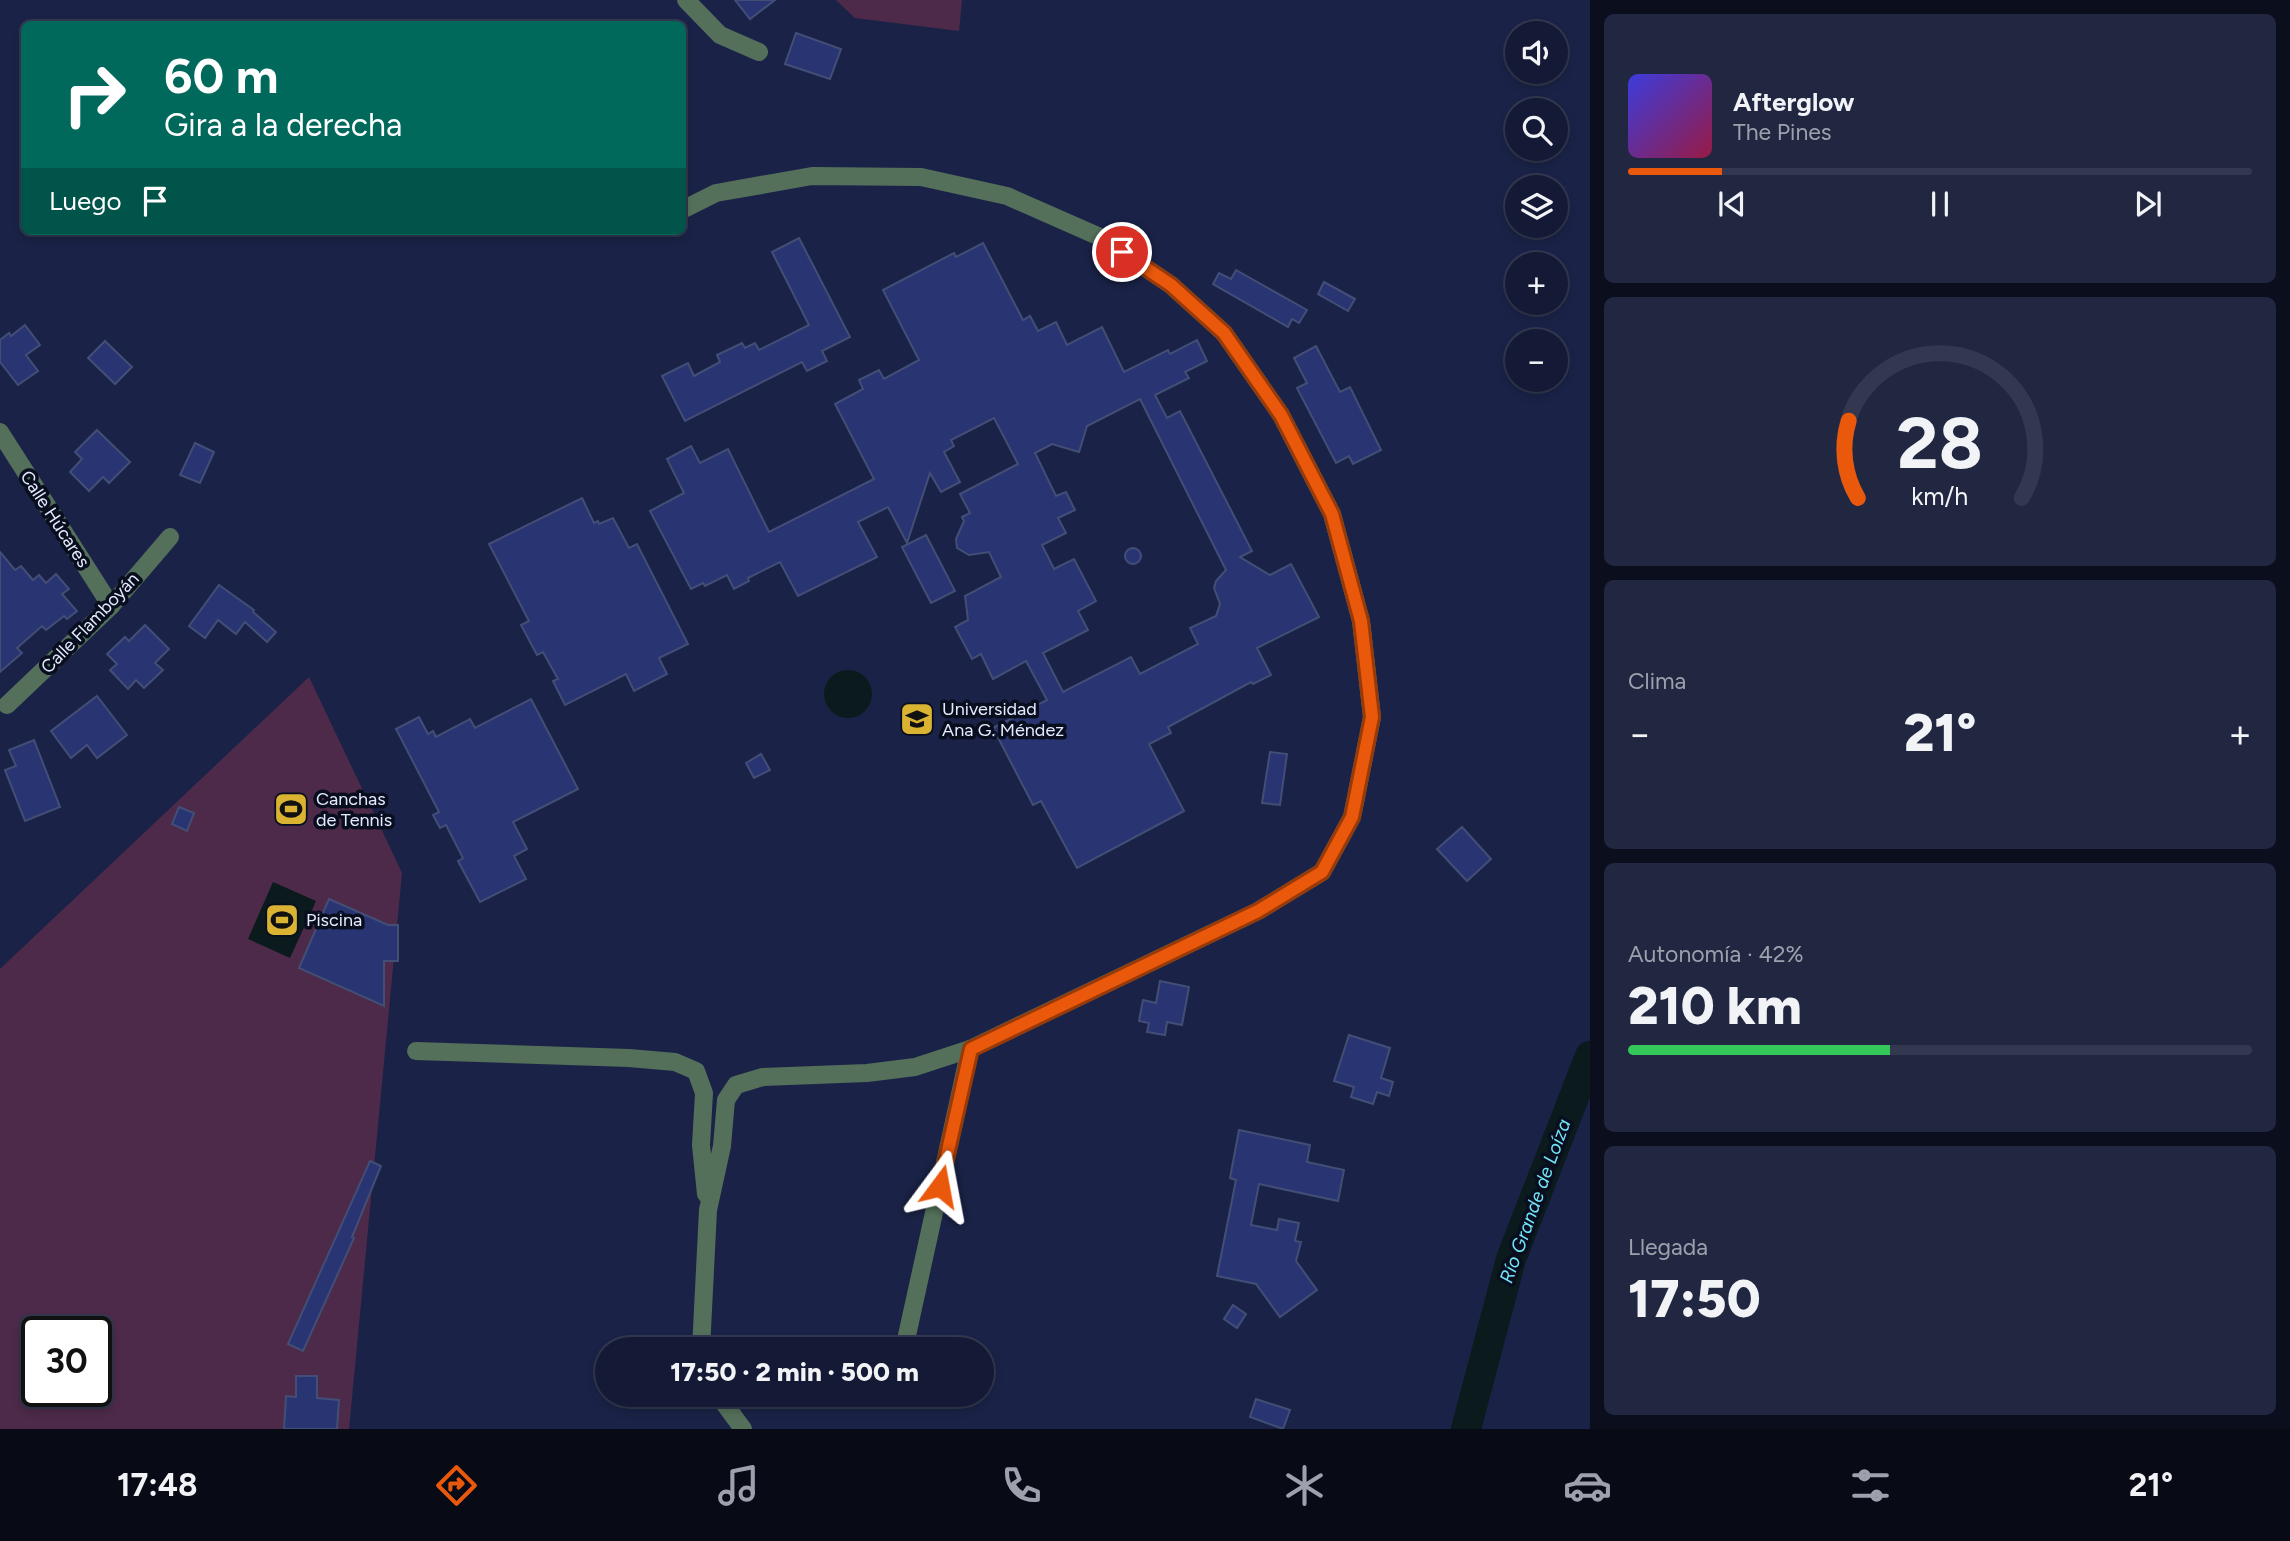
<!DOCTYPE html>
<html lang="es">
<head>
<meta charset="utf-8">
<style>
  :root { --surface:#141a35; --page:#212741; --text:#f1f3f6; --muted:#9da1ad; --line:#333850; --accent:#ea580c }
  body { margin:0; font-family:Figtree,sans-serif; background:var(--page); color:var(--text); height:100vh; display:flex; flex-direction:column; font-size:26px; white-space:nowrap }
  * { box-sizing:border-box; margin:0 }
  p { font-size:23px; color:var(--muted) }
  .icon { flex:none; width:38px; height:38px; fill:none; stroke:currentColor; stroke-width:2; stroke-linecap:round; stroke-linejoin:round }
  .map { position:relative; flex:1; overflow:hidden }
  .details { display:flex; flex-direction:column; gap:14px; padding:14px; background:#0b0e1d; width:700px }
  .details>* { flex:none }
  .top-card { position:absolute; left:21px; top:21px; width:665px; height:214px; border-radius:10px; box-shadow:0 4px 10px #0003,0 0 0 2px var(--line); background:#00695c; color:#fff; overflow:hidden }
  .buttons { position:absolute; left:1505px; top:21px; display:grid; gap:14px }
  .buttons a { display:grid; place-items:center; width:63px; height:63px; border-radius:50%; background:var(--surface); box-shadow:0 4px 10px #0003,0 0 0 2px var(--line); font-size:35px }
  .speed { position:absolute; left:21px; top:1316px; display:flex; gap:14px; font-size:35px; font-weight:700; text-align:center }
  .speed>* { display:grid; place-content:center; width:91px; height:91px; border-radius:50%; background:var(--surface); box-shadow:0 4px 10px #0003,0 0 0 2px var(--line); line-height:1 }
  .speed .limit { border:4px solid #111; border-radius:10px; background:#fff; color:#111 }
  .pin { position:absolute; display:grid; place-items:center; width:60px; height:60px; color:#fff; margin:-30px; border:4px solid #fff; border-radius:50%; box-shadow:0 2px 7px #0007 }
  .me { position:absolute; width:77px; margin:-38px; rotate:13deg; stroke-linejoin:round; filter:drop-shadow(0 0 5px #0008) }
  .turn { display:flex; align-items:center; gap:24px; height:147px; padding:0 28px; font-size:32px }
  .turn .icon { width:91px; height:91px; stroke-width:2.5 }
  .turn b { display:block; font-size:49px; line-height:60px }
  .then { display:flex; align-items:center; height:66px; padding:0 28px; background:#0003; gap:14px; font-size:26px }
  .big { font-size:52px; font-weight:800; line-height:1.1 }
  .details .widget { flex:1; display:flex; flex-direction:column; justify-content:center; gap:10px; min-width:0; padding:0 24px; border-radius:10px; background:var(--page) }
  .details .dial { align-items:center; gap:0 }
  .dial svg { height:182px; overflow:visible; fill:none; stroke:var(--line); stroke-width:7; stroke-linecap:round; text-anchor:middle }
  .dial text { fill:var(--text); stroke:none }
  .song { display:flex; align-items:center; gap:21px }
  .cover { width:84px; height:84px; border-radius:10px; background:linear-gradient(135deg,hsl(240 70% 55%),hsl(340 70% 35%)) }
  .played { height:7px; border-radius:4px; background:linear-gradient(90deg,var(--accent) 15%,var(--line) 15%) }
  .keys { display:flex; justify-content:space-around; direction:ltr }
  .heat { display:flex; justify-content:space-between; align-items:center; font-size:38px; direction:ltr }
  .charge { height:10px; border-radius:5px; background:linear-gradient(90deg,#34c759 42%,var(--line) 0) }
  .trip { position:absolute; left:595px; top:1337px; width:399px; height:70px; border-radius:35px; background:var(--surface); box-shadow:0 4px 10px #0003,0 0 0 2px var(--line); font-weight:800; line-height:70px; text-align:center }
  .tab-bar { display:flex; height:112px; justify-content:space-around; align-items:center; background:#080a15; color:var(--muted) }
  .tab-bar .icon { width:49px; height:49px }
  .tab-bar .active { color:var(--accent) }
  .tab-bar b { font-size:32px; color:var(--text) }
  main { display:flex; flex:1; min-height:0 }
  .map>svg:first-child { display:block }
  .green { fill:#4d2a49; fill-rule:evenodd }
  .water { fill:#0b1a1d }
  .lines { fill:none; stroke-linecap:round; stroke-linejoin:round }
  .river { stroke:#0b1a1d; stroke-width:30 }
  .building { fill:#293572; stroke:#434e76; stroke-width:2; fill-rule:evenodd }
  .street { stroke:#54705a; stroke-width:18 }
  .route-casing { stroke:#983908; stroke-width:18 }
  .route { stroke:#ea580c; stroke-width:12 }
  .labels { text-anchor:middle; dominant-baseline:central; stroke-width:7; stroke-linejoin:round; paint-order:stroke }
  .street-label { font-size:18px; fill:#e4ebfe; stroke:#090e1e }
  .poi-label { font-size:18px; fill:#e4ebfe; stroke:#090e1e; text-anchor:start }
  .water-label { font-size:19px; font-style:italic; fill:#72e5fa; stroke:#090e1e }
</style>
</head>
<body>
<main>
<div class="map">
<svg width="1590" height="1429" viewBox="0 0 1590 1429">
  <rect width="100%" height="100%" fill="#1a2347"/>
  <g class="green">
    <polygon points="836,0 962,0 959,31 855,18"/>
    <path d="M309 677 365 795 373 799 370 805 402 873 349 1429H0V969ZM37 1332H96V1391H37Z"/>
  </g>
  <g class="water">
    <circle cx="848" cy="694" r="24"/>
    <polygon points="273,882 316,901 290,958 248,939"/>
  </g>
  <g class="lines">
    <polyline class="river" points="1466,1429 1511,1259 1590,1056"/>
  </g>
  <g class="building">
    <polygon points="735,0 775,0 750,19"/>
    <polygon points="796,33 841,49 830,79 785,64"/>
    <polygon points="799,238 850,337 822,351 827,361 807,371 802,362 685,421 662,376 688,363 694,376 720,362 717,355 742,343 745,348 755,343 759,350 809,325 772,252"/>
    <path d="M983 243 1023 320 1030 316 1038 331 1056 322 1067 345 1102 327 1124 372 1168 350 1170 354 1197 340 1207 361 1185 372 1189 378 1155 395 1167 418 1180 411 1252 551 1240 557 1270 575 1291 564 1319 617 1257 648 1271 675 1253 684 1251 682 1168 727 1171 733 1149 744 1184 811 1077 868 1041 801 1033 805 993 728 1047 700 1026 661 993 679 981 654 972 659 955 627 968 620 965 596 1001 577 989 552 969 555 957 548 956 539 964 521 962 517 970 513 960 494 1018 464 994 418 951 440 954 446 944 452 960 482 941 492 930 473 907 543 888 507 858 522 877 557 798 596 780 562 748 578 749 581 734 589 727 575 705 586 703 583 691 589 650 511 684 493 667 459 691 446 700 463 728 449 769 532 874 479 835 404 863 389 859 380 879 370 884 379 919 360 883 290 954 253 956 257ZM1140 399 1226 570 1216 581 1214 588 1220 604 1216 616 1190 628 1198 644 1140 674 1131 657 1063 692 1043 653 1088 630 1078 611 1096 601 1074 559 1054 569 1042 545 1066 533 1058 518 1075 510 1066 492 1056 496 1035 453 1052 444 1079 452 1087 426Z"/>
    <polygon points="1236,270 1307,310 1299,323 1292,319 1288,327 1213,284 1219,273 1231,279"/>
    <polygon points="1324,282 1355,299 1348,311 1318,294"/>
    <polygon points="25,325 40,345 26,355 38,371 18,385 0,362 0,340 9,333 11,336"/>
    <polygon points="105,341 132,367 115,384 88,358"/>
    <polygon points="1316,346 1340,392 1350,387 1381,450 1353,464 1349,456 1336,463 1297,388 1307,383 1294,358"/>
    <polygon points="97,430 130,462 109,483 103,477 89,491 70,472 82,459 75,452"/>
    <polygon points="195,443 214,452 200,483 180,475"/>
    <polygon points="582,498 594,523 598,521 599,524 613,518 629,548 637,544 688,644 659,658 667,674 634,691 626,674 565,705 553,681 558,679 543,652 537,655 521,625 529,621 489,544"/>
    <polygon points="926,535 955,591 931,603 902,547"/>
    <circle cx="1133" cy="556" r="8"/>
    <polygon points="0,552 15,570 21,566 33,580 39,575 46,583 56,574 69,589 62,594 77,611 67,619 64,616 46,630 42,626 17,648 22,653 0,672"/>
    <polygon points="219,585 254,610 253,612 276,632 267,642 245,622 236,634 218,620 205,638 189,626"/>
    <polygon points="145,625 169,649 155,663 163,670 144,688 136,680 128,689 110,670 117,664 107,654 125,637 129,641"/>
    <polygon points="97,696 127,735 97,758 87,745 71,758 51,731"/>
    <polygon points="531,699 578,789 513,822 527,849 514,856 526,879 480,902 458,861 463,858 446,825 440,828 433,815 439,812 396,729 419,717 428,734 433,731 436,737 470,719 475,728"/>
    <polygon points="34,740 60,807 25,821 5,770 16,766 9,750"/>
    <polygon points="1270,752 1287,754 1280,805 1262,803"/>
    <polygon points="761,754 770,770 754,778 746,763"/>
    <polygon points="179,807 194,813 187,831 172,824"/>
    <polygon points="1462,827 1491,859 1467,881 1437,849"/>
    <polygon points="329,899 388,925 398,925 398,961 384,961 384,1006 299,968"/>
    <polygon points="1160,981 1189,987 1182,1025 1167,1022 1165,1035 1147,1032 1149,1023 1139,1021 1143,1000 1156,1003"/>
    <polygon points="1349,1035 1390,1048 1381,1078 1393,1082 1389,1096 1377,1092 1373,1104 1351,1097 1354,1087 1334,1081"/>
    <polygon points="1239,1130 1310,1145 1307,1162 1344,1170 1338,1201 1259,1184 1251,1225 1277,1230 1279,1219 1299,1223 1295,1241 1301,1242 1296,1261 1317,1290 1280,1317 1256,1284 1217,1276 1236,1180 1230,1178"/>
    <polygon points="370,1161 381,1166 352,1237 354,1238 303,1351 288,1344"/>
    <polygon points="1233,1305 1246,1314 1237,1328 1224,1319"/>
    <polygon points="296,1376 317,1376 317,1398 339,1400 337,1429 284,1429 286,1396 296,1397"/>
    <polygon points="1256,1399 1290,1410 1283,1429 1250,1417"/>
  </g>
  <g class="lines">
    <g class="street">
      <polyline points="686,0 720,35 759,52"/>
      <polyline points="684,209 716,193 812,176 921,177 1007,196 1100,237 1171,285 1224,333 1281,415 1332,514 1361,621 1372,717 1352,817 1322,872 1258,911 970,1049 904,1349"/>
      <polyline points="0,432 111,606"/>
      <polyline points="7,705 111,606 170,537"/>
      <polyline points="416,1051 629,1058 675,1062 696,1071 704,1093 701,1145 706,1194"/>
      <polyline points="701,1349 708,1210 722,1146 726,1100 736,1085 763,1077 867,1073 915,1067 970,1049"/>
      <polyline points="718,1395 743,1429"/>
    </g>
  </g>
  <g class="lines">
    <g class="route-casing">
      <polyline id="route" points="940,1186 971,1049 1258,911 1322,872 1352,817 1372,717 1361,621 1332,514 1281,415 1224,333 1171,285 1122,252"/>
    </g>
    <use href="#route" class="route"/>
  </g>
  <defs>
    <g id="university-square" transform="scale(1.75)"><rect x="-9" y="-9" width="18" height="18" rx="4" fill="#dab333" stroke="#090e1e"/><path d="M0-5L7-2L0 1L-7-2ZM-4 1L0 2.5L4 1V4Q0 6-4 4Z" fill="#111"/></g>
    <g id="stadium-square" transform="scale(1.75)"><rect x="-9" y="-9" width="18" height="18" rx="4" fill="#dab333" stroke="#090e1e"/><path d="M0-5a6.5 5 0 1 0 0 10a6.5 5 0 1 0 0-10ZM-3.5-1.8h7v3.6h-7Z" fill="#111"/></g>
  </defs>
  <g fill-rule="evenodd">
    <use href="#university-square" x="917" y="719"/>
    <use href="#stadium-square" x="291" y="809"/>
    <use href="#stadium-square" x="282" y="920"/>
  </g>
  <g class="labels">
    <g class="street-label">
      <text transform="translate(55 519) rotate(57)">Calle Húcares</text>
      <text transform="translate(90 623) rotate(-46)">Calle Flamboyán</text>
    </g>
    <g class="poi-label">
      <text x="942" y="709">Universidad<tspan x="942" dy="21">Ana G. Méndez</tspan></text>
      <text x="316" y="799">Canchas<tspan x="316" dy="21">de Tennis</tspan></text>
      <text x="306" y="920">Piscina</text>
    </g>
    <g class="water-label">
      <text transform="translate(1535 1201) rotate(-70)">Río Grande de Loíza</text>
    </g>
  </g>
</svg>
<div class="buttons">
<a><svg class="icon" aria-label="sound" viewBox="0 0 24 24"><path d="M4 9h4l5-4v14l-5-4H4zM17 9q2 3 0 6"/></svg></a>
<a><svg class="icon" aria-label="search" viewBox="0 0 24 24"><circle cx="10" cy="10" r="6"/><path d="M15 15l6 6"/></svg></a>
<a><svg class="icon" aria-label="layers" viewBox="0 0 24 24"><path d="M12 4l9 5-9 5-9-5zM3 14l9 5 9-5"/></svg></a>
<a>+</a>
<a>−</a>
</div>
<div class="speed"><div class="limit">30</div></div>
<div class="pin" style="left:1122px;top:252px;background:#d93025"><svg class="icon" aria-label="arrive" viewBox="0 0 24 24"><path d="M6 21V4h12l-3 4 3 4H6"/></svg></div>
<svg class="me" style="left:940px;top:1186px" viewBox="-20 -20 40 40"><path d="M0-17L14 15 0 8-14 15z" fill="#ea580c" stroke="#fff" stroke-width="4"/></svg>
<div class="trip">17:50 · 2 min · 500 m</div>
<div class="top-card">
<div class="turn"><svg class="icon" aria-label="right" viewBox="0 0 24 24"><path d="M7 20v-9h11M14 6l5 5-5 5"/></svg><div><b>60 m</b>Gira a la derecha</div></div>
<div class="then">Luego<svg class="icon" aria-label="arrive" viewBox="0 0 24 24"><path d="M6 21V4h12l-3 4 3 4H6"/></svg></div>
</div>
</div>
<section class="details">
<div class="widget">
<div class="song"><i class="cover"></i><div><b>Afterglow</b><p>The Pines</p></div></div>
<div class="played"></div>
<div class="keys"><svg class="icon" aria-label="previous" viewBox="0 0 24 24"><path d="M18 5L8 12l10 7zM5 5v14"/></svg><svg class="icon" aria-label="pause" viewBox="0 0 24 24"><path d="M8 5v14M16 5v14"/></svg><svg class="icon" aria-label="next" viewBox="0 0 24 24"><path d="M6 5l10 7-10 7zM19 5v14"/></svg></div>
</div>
<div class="widget dial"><svg viewBox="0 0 100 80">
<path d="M14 69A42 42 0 1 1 86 69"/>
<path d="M14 69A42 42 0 0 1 10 35" stroke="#ea580c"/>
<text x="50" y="56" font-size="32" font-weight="700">28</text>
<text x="50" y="72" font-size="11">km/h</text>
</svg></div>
<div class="widget"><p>Clima</p>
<div class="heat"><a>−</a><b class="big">21°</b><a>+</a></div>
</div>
<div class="widget"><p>Autonomía · 42%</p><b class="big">210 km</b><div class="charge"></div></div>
<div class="widget"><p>Llegada</p><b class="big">17:50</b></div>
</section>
</main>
<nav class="tab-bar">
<b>17:48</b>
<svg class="icon active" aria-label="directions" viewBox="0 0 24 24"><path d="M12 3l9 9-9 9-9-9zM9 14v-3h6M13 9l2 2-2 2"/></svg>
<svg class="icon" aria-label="music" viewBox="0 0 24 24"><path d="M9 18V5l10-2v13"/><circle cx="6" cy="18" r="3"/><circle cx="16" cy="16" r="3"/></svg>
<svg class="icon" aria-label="phone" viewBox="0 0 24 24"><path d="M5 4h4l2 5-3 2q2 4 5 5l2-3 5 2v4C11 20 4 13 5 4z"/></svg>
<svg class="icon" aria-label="climate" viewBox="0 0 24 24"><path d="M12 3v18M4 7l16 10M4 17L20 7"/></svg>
<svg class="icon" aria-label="car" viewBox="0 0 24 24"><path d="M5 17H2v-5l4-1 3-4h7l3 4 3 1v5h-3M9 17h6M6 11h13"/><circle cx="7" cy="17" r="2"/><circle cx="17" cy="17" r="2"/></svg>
<svg class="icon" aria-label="filters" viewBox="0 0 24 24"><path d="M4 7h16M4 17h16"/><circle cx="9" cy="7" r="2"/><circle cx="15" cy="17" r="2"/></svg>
<b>21°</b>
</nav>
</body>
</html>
